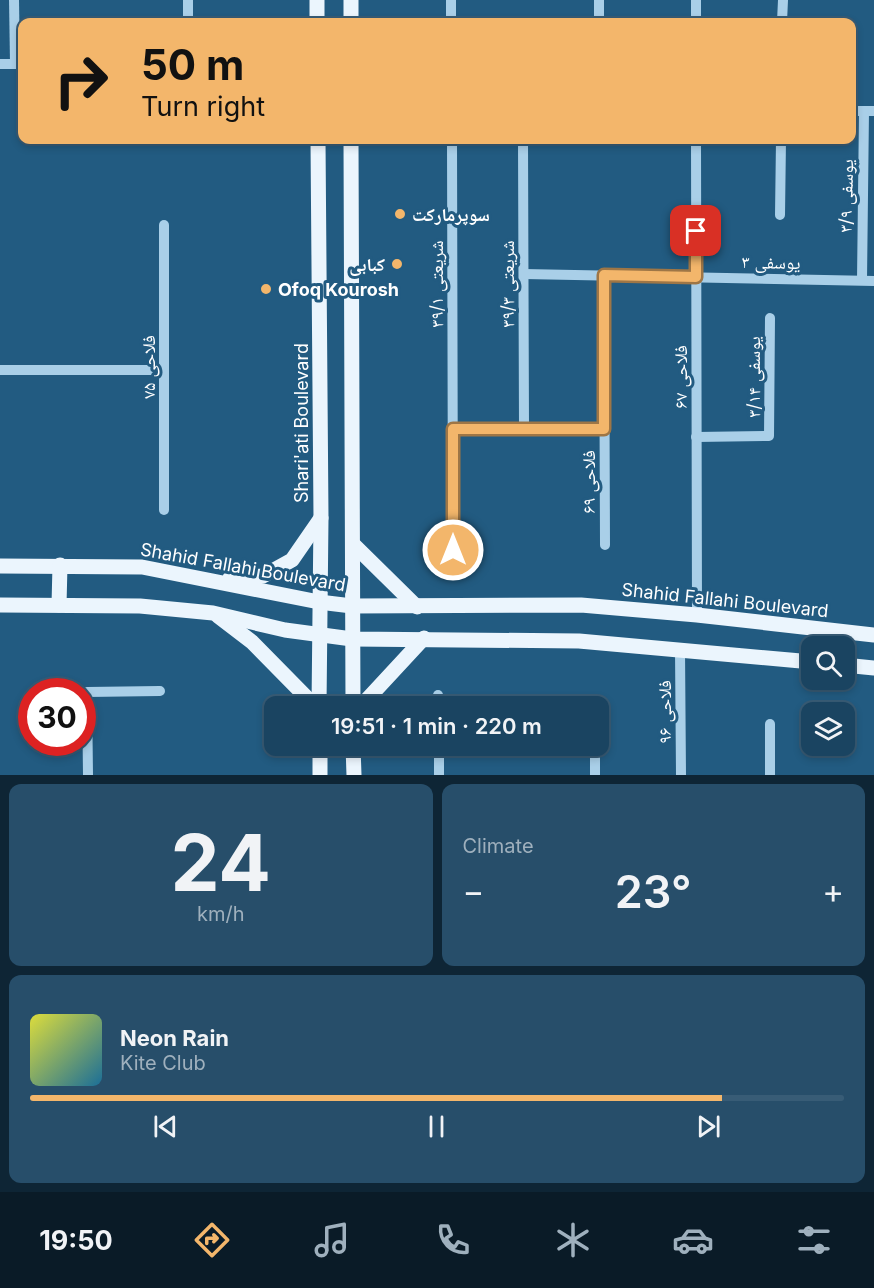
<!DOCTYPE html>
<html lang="en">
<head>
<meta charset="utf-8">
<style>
  :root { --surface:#1a4461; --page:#274e6a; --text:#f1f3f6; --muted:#9fb0bd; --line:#385c76; --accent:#f3b66b }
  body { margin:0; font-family:Inter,"Noto Naskh Arabic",sans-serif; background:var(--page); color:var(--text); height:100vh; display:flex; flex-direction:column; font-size:22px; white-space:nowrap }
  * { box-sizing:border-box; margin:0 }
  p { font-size:20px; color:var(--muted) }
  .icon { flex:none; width:33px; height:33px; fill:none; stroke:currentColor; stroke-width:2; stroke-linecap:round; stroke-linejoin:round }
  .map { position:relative; height:775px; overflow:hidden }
  .side { display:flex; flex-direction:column; gap:9px; padding:9px; background:#0e2535; flex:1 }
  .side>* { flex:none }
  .hud { position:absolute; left:18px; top:18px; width:838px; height:126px; border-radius:12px; box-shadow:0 3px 9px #0003,0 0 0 2px var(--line); background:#f3b66b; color:#111; overflow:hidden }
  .fabs { position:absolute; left:801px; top:636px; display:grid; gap:12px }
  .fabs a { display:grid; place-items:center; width:54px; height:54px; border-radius:12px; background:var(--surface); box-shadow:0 3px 9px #0003,0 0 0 2px var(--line); font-size:30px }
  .speed { position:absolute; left:18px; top:678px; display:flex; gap:12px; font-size:30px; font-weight:700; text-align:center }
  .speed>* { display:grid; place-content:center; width:78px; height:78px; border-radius:50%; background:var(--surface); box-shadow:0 3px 9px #0003,0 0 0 2px var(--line); line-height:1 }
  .speed .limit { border:9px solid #d22; background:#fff; color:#111 }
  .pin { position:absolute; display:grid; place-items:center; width:51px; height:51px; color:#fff; margin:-26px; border-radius:12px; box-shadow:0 3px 9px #0006 }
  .me { position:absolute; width:66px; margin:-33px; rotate:0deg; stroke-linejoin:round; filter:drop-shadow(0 0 4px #0008) }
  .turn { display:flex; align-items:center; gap:21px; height:126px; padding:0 24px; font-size:27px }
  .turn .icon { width:78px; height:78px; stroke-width:2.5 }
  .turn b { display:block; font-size:42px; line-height:51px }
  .big { font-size:45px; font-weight:600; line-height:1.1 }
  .side .tile { flex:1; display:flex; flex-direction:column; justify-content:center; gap:9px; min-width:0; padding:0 21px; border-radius:12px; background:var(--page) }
  .side .dial { align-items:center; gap:0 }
  .dial b { font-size:78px; line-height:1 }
  .song { display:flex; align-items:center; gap:18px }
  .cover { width:72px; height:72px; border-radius:9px; background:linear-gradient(135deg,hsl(60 70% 55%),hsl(200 70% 35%)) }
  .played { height:6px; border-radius:3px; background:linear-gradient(90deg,var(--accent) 85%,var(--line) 85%) }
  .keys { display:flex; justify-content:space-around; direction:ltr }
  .heat { display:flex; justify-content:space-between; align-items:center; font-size:33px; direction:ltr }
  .side .tiles { flex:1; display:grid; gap:9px; grid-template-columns:1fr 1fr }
  .tile:last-child { grid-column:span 2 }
  .trip { position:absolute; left:264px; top:696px; width:345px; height:60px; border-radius:12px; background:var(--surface); box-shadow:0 3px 9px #0003,0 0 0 2px var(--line); font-weight:600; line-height:60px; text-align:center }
  .tabs { display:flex; height:96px; justify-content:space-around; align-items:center; background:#0a1b27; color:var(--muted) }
  .tabs .icon { width:42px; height:42px }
  .tabs .on { color:var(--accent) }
  .tabs b { font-size:27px; color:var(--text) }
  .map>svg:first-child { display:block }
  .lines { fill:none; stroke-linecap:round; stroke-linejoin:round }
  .minor { stroke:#a9cfe8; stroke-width:10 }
  .major { stroke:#ebf5fd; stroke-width:15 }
  .route-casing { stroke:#9e7646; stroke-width:15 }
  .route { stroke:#f3b66b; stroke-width:10 }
  .poi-dot { fill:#f3b66b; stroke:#225b81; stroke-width:2 }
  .labels { text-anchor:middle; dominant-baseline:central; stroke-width:6; stroke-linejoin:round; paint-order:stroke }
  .street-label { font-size:18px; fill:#fff; stroke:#225b81 }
  .poi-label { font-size:18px; font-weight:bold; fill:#fff; stroke:#225b81; text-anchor:start }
</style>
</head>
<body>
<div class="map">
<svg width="874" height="775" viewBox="0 0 874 775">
  <rect width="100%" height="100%" fill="#225b81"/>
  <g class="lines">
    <g class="minor">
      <polyline points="14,0 15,64"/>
      <polyline points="188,0 188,22"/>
      <polyline points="451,0 451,22"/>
      <polyline points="599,0 599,22"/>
      <polyline points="696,0 696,22"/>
      <polyline points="782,22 783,0"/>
      <polyline points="0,64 22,64"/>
      <polyline points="852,111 874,111"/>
      <polyline points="452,140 453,550"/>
      <polyline points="523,140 524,429"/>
      <polyline points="696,140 697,615"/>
      <polyline points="780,215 781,140"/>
      <polyline points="164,225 164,510"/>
      <polyline points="524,274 874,281"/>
      <polyline points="604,275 605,545"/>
      <polyline points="862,280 864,111"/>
      <polyline points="0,370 164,370"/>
      <polyline points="453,429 604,428"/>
      <polyline points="696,437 769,436 770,318"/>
      <polyline points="680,650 681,775"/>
      <polyline points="438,695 438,706"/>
      <polyline points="594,701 594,706"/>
      <polyline points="439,746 439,775"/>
      <polyline points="595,746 595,775"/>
      <polyline points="88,775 87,692 160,691"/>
      <polyline points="770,775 770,724"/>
    </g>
    <g class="major">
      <polyline points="317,0 317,22"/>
      <polyline points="351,22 351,0"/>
      <polyline points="318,140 321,518 319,706"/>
      <polyline points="351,140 353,706"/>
      <polyline points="353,544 417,607"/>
      <polyline points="0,566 142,567 319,602 352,606 581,605 697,615 874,635"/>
      <polyline points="230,578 263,576 292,560 321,518"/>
      <polyline points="0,605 140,606 213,613 285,630 352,639 579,641 812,662"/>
      <polyline points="59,605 60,565"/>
      <polyline points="218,616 252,642 315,706"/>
      <polyline points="844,665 874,668"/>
      <polyline points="361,706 424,638"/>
      <polyline points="320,746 320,775"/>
      <polyline points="353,746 354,775"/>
    </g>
  </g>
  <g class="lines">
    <g class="route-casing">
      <polyline id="route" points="453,550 453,429 604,429 604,275 696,277 696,231"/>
    </g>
    <use href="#route" class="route"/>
  </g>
  <g class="poi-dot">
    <circle cx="400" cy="214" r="6"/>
    <circle cx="397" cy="264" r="6"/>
    <circle cx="266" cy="289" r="6"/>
  </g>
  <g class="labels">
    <g class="street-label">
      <text transform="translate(846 196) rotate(-89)">یوسفی ۳/۹</text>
      <text transform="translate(771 262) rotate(1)">یوسفی ۳</text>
      <text transform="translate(436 284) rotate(-90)">شریعتی ۳۹/۱</text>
      <text transform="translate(507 284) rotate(-90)">شریعتی ۳۹/۳</text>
      <text transform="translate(148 367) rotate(-90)">فلاحی ۷۵</text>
      <text transform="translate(680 377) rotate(-90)">فلاحی ۶۷</text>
      <text transform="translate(753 377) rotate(-90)">یوسفی ۳/۱۴</text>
      <text transform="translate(301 423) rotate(-90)">Shari'ati Boulevard</text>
      <text transform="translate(588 482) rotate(-90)">فلاحی ۶۹</text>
      <text transform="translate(243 567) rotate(10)">Shahid Fallahi Boulevard</text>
      <text transform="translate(725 600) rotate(6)">Shahid Fallahi Boulevard</text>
      <text transform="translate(664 712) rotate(-90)">فلاحی ۹۶</text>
    </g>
    <g class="poi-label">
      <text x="412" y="214">سوپرمارکت</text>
      <text x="385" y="264" text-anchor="end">کبابی</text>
      <text x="278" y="289">Ofoq Kourosh</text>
    </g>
  </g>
</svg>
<div class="fabs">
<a><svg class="icon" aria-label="search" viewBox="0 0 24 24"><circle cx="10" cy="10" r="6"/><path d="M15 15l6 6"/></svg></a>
<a><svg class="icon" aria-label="layers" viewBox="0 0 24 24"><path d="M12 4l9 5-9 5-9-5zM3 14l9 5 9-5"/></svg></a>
</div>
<div class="speed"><div class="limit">30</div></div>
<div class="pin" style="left:696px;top:231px;background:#d93025"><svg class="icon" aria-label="arrive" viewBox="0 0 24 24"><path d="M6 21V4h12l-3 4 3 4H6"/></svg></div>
<svg class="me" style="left:453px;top:550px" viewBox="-20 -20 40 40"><circle r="17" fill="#f3b66b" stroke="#fff" stroke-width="3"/><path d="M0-11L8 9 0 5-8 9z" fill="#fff"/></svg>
<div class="trip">19:51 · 1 min · 220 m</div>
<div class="hud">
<div class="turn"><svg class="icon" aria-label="right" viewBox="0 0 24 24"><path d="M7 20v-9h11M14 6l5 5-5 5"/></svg><div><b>50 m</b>Turn right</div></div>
</div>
</div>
<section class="side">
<div class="tiles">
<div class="tile dial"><b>24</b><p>km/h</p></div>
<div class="tile"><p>Climate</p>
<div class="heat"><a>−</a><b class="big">23°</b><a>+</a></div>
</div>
<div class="tile">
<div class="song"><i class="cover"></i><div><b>Neon Rain</b><p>Kite Club</p></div></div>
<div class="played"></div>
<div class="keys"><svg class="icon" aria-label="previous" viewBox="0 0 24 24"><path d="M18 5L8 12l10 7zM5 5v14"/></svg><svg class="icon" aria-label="pause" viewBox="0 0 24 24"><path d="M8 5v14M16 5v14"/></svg><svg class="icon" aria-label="next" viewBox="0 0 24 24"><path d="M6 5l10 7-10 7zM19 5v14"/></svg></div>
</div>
</div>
</section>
<nav class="tabs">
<b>19:50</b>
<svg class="icon on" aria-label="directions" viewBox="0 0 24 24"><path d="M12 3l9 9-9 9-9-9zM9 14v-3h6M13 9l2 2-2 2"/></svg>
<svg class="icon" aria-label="music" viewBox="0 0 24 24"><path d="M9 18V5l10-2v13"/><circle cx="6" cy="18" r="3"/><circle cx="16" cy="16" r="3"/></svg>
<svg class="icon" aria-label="phone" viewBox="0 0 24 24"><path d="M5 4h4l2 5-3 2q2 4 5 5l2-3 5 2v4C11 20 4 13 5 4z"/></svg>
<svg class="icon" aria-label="climate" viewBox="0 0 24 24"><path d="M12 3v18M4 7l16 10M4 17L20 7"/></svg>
<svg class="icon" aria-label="car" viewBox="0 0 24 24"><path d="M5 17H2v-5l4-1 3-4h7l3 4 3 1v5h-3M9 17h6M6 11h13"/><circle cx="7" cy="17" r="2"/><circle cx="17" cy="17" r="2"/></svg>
<svg class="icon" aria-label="filters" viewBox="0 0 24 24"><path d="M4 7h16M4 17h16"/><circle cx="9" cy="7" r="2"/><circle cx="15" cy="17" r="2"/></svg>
</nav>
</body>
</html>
